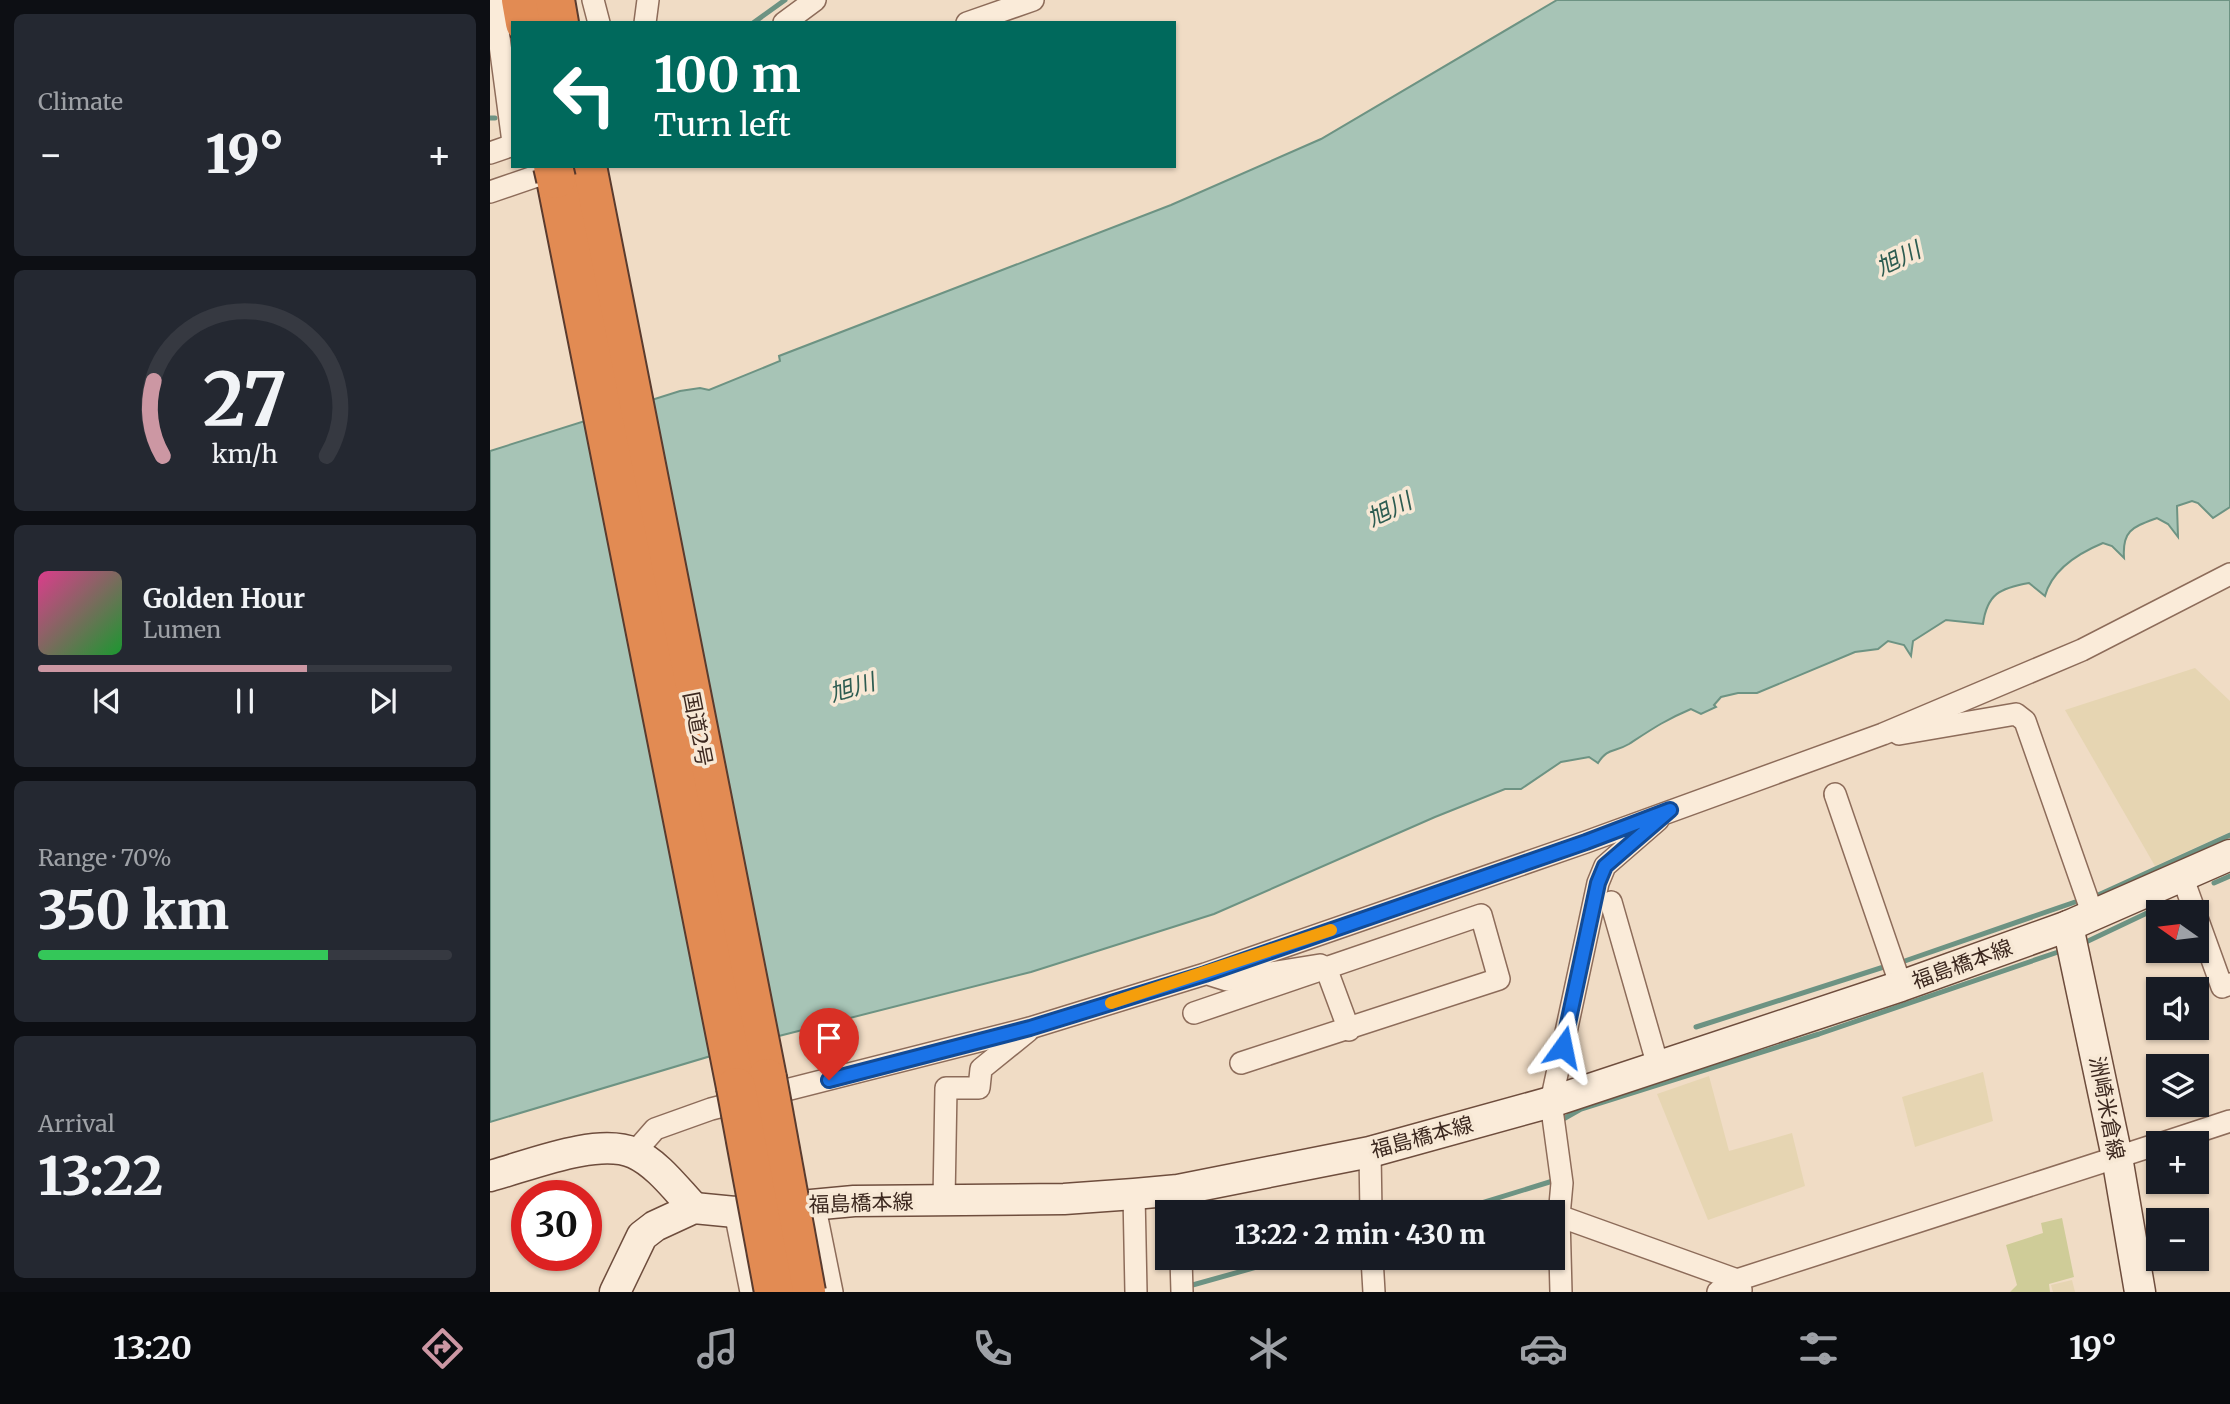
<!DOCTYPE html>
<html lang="en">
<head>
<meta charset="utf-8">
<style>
  :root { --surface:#171b24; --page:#242831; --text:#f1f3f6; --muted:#9ea1a6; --line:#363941; --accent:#cc97a3 }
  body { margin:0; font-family:Merriweather,"Noto Sans JP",serif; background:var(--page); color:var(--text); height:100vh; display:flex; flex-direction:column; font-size:26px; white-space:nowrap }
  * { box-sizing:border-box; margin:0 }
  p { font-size:23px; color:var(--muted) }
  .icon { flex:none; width:38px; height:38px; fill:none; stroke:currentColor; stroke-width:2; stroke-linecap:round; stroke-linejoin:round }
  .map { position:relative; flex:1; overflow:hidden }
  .drawer { display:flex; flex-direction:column; gap:14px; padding:14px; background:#0d0f14; width:490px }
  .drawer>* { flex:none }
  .banner { position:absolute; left:21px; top:21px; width:665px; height:147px; border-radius:0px; box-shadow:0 2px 5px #0004; background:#00695c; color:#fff; overflow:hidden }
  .needle { width:46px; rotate:284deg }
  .buttons { position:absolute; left:1656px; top:900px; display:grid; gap:14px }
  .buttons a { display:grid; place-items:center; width:63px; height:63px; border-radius:0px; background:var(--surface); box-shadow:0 2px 5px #0004; font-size:35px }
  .speed { position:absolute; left:21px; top:1180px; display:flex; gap:14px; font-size:35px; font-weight:700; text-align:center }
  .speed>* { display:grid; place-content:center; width:91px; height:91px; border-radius:50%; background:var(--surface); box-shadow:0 2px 5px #0004; line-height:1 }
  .speed .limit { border:10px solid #d22; background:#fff; color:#111 }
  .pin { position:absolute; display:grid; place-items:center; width:60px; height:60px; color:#fff; margin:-72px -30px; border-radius:50% 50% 50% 0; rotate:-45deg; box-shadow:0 0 7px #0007 }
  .pin .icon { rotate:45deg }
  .me { position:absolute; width:77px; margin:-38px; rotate:12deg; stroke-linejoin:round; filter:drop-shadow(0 0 5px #0008) }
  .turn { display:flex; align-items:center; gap:24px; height:147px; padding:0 28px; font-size:32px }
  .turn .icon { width:91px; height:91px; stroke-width:2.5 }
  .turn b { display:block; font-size:49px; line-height:60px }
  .big { font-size:52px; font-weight:800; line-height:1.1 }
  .drawer .widget { flex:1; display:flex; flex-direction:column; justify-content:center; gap:10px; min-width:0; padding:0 24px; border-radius:10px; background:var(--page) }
  .drawer .dial { align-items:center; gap:0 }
  .dial svg { height:182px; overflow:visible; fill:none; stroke:var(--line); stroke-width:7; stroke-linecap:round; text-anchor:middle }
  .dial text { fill:var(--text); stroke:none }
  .song { display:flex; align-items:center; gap:21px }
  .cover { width:84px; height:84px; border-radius:10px; background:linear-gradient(135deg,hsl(330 70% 55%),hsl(130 70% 35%)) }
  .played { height:7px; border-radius:4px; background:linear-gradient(90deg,var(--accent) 65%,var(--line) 65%) }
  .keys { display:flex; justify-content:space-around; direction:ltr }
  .heat { display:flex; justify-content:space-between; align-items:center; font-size:38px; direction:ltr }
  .charge { height:10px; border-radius:5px; background:linear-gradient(90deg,#34c759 70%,var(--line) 0) }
  .trip { position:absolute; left:665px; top:1200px; width:410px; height:70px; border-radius:0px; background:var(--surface); box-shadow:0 2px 5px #0004; font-weight:800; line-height:70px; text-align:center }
  .menu { display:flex; height:112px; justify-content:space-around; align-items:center; background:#090b0e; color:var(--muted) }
  .menu .icon { width:49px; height:49px }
  .menu .on { color:var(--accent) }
  .menu b { font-size:32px; color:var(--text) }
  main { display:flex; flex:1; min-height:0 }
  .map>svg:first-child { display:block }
  .farmland { fill:#e6d5b2 }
  .green { fill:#cfcc98 }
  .water { fill:#a7c4b6; stroke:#6d9383; stroke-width:2 }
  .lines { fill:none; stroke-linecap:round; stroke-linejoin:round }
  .stream { stroke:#6d9383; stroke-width:5 }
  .street-casing { stroke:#8d6c5a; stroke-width:24 }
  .secondary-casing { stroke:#6e4d3d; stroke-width:33 }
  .highway-casing { stroke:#5a3b2e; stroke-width:42 }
  .street { stroke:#faebd9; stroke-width:21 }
  .secondary { stroke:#faebd9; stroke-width:30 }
  .highway { stroke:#e28b53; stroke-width:38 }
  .highway-bridge-casing { stroke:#5a3b2e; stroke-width:42; stroke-linecap:butt }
  .highway-bridge { stroke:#e28b53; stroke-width:38 }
  .route-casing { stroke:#114b97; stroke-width:18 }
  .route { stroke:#1a73e8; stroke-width:12 }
  .slow { stroke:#f59e0b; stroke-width:12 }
  .labels { text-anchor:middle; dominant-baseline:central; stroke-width:7; stroke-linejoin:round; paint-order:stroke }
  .street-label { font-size:21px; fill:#3c281f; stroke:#f7e8d5 }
  .water-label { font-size:23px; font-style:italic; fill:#2d5c51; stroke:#f7e8d5 }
</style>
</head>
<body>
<main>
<section class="drawer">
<div class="widget"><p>Climate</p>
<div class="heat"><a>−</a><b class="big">19°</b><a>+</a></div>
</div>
<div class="widget dial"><svg viewBox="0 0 100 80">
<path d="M14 69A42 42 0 1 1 86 69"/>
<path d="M14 69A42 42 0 0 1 10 36" stroke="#cc97a3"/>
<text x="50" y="56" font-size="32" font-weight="700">27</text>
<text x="50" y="72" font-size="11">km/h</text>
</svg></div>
<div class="widget">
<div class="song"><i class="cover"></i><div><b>Golden Hour</b><p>Lumen</p></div></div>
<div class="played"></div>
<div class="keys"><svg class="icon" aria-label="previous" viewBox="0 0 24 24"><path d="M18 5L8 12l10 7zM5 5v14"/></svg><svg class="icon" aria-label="pause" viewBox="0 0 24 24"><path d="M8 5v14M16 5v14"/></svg><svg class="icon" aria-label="next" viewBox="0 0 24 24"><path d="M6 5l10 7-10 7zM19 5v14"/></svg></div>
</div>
<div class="widget"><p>Range · 70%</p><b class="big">350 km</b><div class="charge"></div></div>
<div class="widget"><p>Arrival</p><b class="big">13:22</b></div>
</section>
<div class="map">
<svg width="1740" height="1292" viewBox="0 0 1740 1292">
  <rect width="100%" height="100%" fill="#f0dcc5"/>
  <g class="farmland">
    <polygon points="1705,668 1740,701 1740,832 1665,866 1575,710"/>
    <polygon points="1493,1072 1503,1121 1425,1147 1412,1097"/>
    <polygon points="1219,1076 1239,1151 1302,1133 1315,1186 1218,1220 1167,1094"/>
    <polygon points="1582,1280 1585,1292 1563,1292 1561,1285"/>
  </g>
  <polygon class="green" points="1572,1218 1584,1277 1559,1284 1560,1292 1520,1292 1527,1285 1516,1245 1553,1233 1551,1223"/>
  <path class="water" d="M1067 0H1740V507L1723 518 1708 503 1702 501 1687 506 1688 537 1678 524 1667 518C1643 527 1632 530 1634 558L1622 546 1613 543C1589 553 1562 570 1555 596L1539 583C1510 588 1497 594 1493 624L1456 620 1423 641 1421 656 1414 645 1398 641 1388 649 1365 652 1267 693H1248L1231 697 1224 705 1226 707 1211 714 1201 709C1175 720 1162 729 1139 744 1124 753 1118 747 1108 763L1099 757 1071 762 1031 789H1015L945 817 724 914 541 972 281 1038 0 1122V451L190 391 210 388 219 390 290 361 289 356 681 205 831 139Z"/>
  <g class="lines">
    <g class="stream">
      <polyline points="263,23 295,0"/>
      <polyline points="0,118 5,118"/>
      <polyline points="1724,883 1740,876"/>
      <polyline points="1606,896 1740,835"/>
      <polyline points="1596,942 1676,904"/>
      <polyline points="1409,963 1588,901"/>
      <polyline points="1206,1027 1400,965"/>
      <polyline points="1068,1122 1091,1109 1329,1034 1574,950"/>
      <polyline points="959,1213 1066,1180"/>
      <polyline points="699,1286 799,1258"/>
    </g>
    <g class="street-casing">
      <g id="street">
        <polyline points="4,0 23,142"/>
        <polyline points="103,0 109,23"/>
        <polyline points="155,23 158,0"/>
        <polyline points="294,23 325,0"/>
        <polyline points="477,23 543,0"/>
        <polyline points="0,153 23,145"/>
        <polyline points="0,192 73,167"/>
        <polyline points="1409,734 1526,714 1535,721 1603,915"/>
        <polyline points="1345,794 1411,986"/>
        <polyline points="1692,876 1705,912"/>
        <polyline points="1121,902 1168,1066"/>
        <polyline points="1706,915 1732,987 1740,984"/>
        <polyline points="721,975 737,980 830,965 836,968 859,1030"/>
        <polyline points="704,1013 991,915 1009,979 751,1063"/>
        <polyline points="1673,1143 1740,1121"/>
        <polyline points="880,1152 881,1213"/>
        <polyline points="144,1153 165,1129 221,1109 540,1028 715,974 1096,842 1393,734 1592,650 1740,574"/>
        <polyline points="688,1190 689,1213"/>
        <polyline points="644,1194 646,1292"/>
        <polyline points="454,1200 456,1088 489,1088 491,1069 538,1031"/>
        <polyline points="324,1203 342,1292"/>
        <polyline points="245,1212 261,1292"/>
        <polyline points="1069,1216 1247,1280 1251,1290"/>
        <polyline points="691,1258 692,1292"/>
        <polyline points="882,1258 884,1292"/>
        <polyline points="1071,1292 1069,1216 1072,1183 1061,1102 1108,883 1115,866 1168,820"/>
        <polyline points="1228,1292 1247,1280 1668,1144"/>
      </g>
    </g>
    <g class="secondary-casing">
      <g id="secondary">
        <polyline points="1578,926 1627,1157 1650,1292"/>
        <path d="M0 1176C38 1166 107 1137 144 1153 168 1164 186 1189 204 1208"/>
        <polyline points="125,1292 152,1236 165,1226 204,1208 245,1212 364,1201 574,1199 644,1194 688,1190 880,1152 1061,1102 1411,986 1578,926 1740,855"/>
      </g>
    </g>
    <g class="highway-casing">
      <g id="highway">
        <polyline points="31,0 35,23"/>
        <polyline points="65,0 69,23"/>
        <polyline points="97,166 277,1078"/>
        <polyline points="66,179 246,1087"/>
      </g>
    </g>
    <use href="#street" class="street"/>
    <use href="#secondary" class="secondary"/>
    <use href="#highway" class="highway"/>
    <g class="highway-bridge-casing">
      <g id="highway-bridge">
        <polyline points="63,166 66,179"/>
        <polyline points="277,1078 316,1292"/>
        <polyline points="246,1087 284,1292"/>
      </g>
    </g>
    <use href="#highway-bridge" class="highway-bridge"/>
  </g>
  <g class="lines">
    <g class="route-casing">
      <polyline id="route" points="339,1080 540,1028 715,974 1096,842 1180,810 1115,866 1108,883 1073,1047"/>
    </g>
    <use href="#route" class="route"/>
    <polyline class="slow" points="621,1003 841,930"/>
  </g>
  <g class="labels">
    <g class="street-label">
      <text transform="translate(208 729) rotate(79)">国道2号</text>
      <text transform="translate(1472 964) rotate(-20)">福島橋本線</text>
      <text transform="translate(1617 1108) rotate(79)">洲崎米倉線</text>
      <text transform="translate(932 1137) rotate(-15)">福島橋本線</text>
      <text transform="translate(371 1203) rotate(-2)">福島橋本線</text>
    </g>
    <g class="water-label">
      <text transform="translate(1408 258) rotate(-26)">旭川</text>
      <text transform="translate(899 509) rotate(-26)">旭川</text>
      <text transform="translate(362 687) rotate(-17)">旭川</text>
    </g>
  </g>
</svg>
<div class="buttons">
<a><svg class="needle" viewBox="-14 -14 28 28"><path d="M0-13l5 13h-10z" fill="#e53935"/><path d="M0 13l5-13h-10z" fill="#9ea1a6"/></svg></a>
<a><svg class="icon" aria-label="sound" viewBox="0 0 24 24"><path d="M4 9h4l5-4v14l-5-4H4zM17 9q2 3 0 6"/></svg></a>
<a><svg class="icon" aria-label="layers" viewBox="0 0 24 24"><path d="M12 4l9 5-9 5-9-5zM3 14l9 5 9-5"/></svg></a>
<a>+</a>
<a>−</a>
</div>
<div class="speed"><div class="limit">30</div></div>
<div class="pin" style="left:339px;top:1080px;background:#d93025"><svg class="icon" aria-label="arrive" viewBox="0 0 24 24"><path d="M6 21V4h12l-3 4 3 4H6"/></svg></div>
<svg class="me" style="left:1073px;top:1047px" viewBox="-20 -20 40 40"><path d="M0-17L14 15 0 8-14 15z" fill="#1a73e8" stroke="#fff" stroke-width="4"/></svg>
<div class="trip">13:22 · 2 min · 430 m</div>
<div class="banner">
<div class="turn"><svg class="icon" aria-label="left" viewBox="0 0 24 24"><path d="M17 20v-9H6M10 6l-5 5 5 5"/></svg><div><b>100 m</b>Turn left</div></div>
</div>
</div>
</main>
<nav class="menu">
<b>13:20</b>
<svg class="icon on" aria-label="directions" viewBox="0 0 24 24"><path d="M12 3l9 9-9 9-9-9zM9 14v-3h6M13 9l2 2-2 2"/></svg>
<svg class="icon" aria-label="music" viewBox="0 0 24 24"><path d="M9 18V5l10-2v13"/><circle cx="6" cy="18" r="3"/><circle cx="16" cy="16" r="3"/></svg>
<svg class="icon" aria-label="phone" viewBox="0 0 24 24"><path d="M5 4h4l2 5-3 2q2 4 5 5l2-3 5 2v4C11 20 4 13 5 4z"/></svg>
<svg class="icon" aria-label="climate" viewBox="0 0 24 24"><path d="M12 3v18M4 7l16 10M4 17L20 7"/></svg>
<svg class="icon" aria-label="car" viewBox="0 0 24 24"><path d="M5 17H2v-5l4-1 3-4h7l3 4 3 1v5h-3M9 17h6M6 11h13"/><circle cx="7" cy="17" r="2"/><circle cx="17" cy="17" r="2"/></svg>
<svg class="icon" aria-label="filters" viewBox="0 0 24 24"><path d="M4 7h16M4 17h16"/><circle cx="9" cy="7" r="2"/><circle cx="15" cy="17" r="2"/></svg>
<b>19°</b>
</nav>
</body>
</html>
